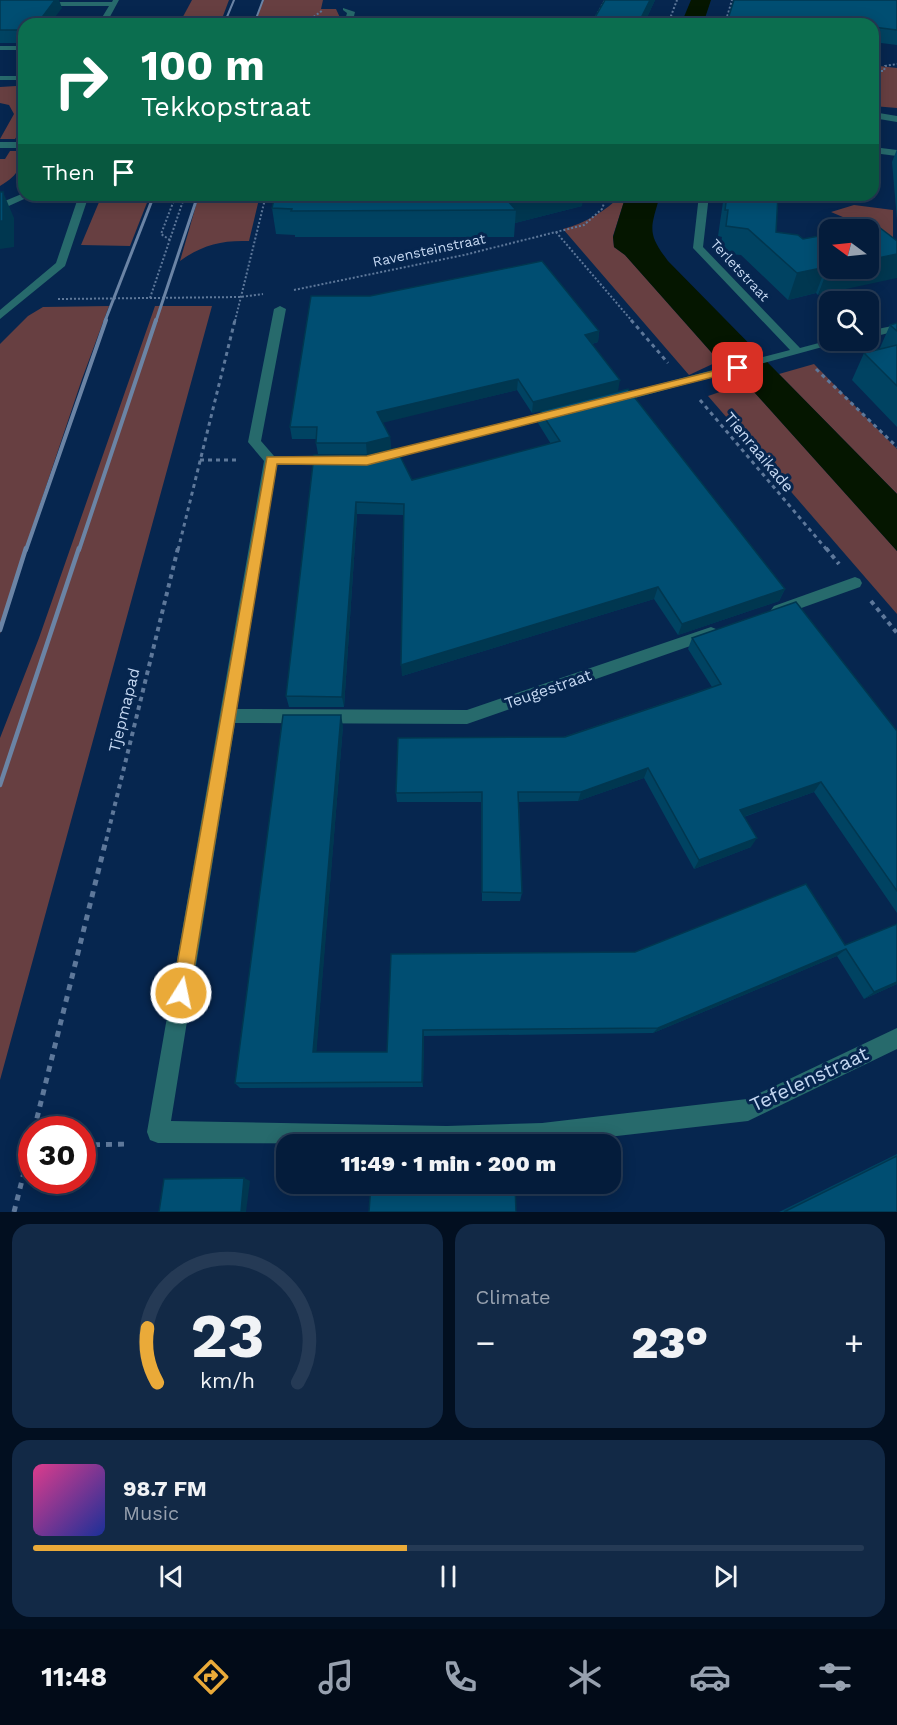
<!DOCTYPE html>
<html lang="en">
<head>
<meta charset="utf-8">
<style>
  :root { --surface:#041c3b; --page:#122946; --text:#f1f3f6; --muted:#97a1af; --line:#253a55; --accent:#eaaa39 }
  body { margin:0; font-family:"Work Sans",sans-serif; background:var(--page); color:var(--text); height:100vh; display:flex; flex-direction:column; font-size:22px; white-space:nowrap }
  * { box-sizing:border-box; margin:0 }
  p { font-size:20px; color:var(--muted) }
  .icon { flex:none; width:33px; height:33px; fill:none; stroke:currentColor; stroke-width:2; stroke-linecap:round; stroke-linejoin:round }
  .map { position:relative; height:1212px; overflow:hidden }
  .side { display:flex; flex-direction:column; gap:12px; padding:12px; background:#020f20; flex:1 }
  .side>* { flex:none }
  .top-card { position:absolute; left:18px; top:18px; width:861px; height:183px; border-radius:18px; box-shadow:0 3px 15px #0003,0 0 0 2px var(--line); background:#0b6e4f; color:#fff; overflow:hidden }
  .needle { width:39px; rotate:285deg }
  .fabs { position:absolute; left:819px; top:219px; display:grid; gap:12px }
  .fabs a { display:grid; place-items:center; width:60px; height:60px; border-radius:12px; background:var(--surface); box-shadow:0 3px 15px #0003,0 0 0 2px var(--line); font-size:30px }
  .speed { position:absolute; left:18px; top:1116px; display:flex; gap:12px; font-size:30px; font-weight:700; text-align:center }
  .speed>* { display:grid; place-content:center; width:78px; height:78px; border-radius:50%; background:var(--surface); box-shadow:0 3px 15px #0003,0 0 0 2px var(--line); line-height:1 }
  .speed .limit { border:9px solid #d22; background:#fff; color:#111 }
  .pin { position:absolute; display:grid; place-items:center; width:51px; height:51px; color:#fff; margin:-26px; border-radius:12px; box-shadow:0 3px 9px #0006 }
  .me { position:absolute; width:66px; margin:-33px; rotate:10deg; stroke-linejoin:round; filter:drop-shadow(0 0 4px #0008) }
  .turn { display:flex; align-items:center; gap:21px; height:126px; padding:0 24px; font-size:27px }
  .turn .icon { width:78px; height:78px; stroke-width:2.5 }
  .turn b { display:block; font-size:42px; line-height:51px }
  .then { display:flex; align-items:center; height:57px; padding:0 24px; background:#0003; gap:12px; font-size:22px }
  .big { font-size:45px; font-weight:800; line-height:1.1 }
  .side .tile { flex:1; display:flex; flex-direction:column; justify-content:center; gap:9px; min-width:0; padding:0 21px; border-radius:18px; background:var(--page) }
  .side .dial { align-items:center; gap:0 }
  .dial svg { height:156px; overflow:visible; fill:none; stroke:var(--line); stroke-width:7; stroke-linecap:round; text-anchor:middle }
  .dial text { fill:var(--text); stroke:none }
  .song { display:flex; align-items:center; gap:18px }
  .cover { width:72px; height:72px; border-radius:9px; background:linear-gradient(135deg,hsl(330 70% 55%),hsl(230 70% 35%)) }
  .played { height:6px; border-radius:3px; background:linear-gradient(90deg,var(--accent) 45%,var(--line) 45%) }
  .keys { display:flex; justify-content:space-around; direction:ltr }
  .heat { display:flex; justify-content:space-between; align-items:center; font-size:33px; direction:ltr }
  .side .tiles { flex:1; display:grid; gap:12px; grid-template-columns:1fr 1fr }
  .tile:last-child { grid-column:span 2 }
  .trip { position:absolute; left:276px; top:1134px; width:345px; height:60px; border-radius:18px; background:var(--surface); box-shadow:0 3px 15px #0003,0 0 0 2px var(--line); font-weight:800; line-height:60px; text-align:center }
  .menu { display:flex; height:96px; justify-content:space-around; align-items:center; background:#020b18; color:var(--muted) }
  .menu .icon { width:42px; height:42px }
  .menu .active { color:var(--accent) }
  .menu b { font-size:27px; color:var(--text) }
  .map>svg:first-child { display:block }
  .green { fill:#673f41 }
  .water { fill:#051600 }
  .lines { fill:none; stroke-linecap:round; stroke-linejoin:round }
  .path-far3 { stroke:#5e789a; stroke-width:2; stroke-dasharray:2 2; stroke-linecap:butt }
  .path-far2 { stroke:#5e789a; stroke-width:3; stroke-dasharray:4 4; stroke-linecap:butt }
  .path-far1 { stroke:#5e789a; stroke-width:4; stroke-dasharray:4.5 4.5; stroke-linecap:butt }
  .path { stroke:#5e789a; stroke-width:5; stroke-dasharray:6 6; stroke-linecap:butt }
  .minor { fill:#276a6c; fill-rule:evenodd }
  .rail-far3 { stroke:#6b84a5; stroke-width:2 }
  .rail-far2 { stroke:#6b84a5; stroke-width:3 }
  .rail-far1 { stroke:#6b84a5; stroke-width:4 }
  .rail { stroke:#6b84a5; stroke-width:4.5 }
  .wall { fill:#004362 }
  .shaded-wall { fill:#003750 }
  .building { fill:#004e72; stroke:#003750; stroke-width:1.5 }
  .route { fill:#eaaa39; stroke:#986e25; stroke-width:1.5 }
  .labels { text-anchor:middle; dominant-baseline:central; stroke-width:6; stroke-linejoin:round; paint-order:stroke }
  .far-street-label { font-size:14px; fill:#c4d7f1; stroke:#06264f }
  .street-label { font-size:16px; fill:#c4d7f1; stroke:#06264f }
  .near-street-label { font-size:20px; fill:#c4d7f1; stroke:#06264f }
</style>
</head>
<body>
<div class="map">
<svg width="897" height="1212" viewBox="0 0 897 1212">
  <rect width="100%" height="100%" fill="#06264f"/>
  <g class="green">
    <polygon points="192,0 229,0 220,24 179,24"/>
    <polygon points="263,0 323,0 321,9 336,9 343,24 255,24"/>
    <polygon points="879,66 897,68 897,108 873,106 873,74 878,76"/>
    <polygon points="16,86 24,87 24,126 15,139 0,139 14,114 9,105 0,103 0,87"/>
    <path d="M10 151H24C24 167 14 178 0 186V159H5Z"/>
    <polygon points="102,195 150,195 130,246 81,245"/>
    <path d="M199 195H260L249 241C221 240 202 245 180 261Z"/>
    <path d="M622 195H626L613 236 614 247 625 255 719 361 689 375 563 229C586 223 605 211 622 195Z"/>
    <polygon points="854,205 893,210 893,245 864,226 831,212"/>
    <polygon points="109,306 82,379 15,579 0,634 0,344 28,316 43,307"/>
    <polygon points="155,306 212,306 0,1080 0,738 39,638"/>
    <polygon points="814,364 897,449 897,494 779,374"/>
    <polygon points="746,383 897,551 897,614 708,396"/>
  </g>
  <g class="water">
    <polygon points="691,0 711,0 703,24 681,24"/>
    <path d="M626 195H660C651 228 646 232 668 261L897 494V551L746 383 719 361 625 255 614 247 613 237Z"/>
  </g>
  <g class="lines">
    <g class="path-far3">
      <polyline points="304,24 323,10"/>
      <polyline points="592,24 605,0"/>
      <polyline points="668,24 677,0"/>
      <polyline points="725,24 732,0"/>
      <polyline points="873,71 884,71 885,66 897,64"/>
      <polyline points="556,232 632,321"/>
      <polyline points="170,240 161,234 176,195"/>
      <polyline points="294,290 464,255 584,225 602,209 607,195"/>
      <polyline points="150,298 185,195"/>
      <polyline points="58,299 240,297 263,294"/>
      <polyline points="235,321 266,195"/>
    </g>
    <g class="path-far2">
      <polyline points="631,320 668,363"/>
      <polyline points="816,369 897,447"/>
      <polyline points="700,400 827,550"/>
      <polyline points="200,460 238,460"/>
      <polyline points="178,550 235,320"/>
    </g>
    <g class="path-far1">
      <polyline points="826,548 839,564"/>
      <polyline points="871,601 897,633"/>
      <polyline points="106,841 178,548"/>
    </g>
    <g class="path">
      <polyline points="34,1130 106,840"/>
      <polyline points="82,1145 130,1144"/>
      <polyline points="14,1212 32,1141"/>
    </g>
    <g class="minor">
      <polygon points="113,0 119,0 106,24 98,24 109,6 0,6 0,2 112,2"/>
      <polygon points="343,8 355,12 352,24 344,24 347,13 343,10"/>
      <rect x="0" y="46" width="24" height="4"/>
      <rect x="0" y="76" width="24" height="4"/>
      <polygon points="873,112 897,116 897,122 873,118"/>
      <rect x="0" y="142" width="24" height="6"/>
      <polygon points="873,147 897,150 897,156 873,153"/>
      <polygon points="24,193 33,195 0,210 0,203"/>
      <polygon points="79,195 89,195 65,266 0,319 0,310 56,263"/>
      <polygon points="699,195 709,195 703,247 800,348 830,340 848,340 613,404 609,403 609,397 790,350 693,248"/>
      <polygon points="280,306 286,309 261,441 274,456 333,456 340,460 333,464 277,464 237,709 467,710 711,627 716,629 719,633 716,637 467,724 235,723 171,1121 447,1126 542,1123 747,1099 897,1028 897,1049 748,1121 547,1144 158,1143 150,1140 147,1132 264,461 248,442 274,309"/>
      <polygon points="897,325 897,331 868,338 868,331"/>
      <polygon points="558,409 562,410 564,413 562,416 380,461 373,457 380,453"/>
      <polygon points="855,577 860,579 862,583 860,587 779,616 774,614 771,610 774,606"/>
    </g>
    <g class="rail-far3">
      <polyline points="224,24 234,0"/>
      <polyline points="254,24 263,0"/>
    </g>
    <g class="rail-far2">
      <polyline points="105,321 154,195"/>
      <polyline points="156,321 198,195"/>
    </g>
    <g class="rail-far1">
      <polyline points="26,550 106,320"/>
      <polyline points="79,550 156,320"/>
    </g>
    <g class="rail">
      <polyline points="0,630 26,548"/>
      <polyline points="0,785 79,548"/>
    </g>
  </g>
  <g class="wall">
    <polygon points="0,0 62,8 24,24 24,43 0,43"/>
    <polygon points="605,0 655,0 644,24 594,24 594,19"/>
    <polygon points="897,0 897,45 873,42 873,24 727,24 728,19"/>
    <polygon points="897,149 897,220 892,162"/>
    <polygon points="724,195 778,195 776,232 830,268 818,295 816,293 788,300 741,255 719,253 722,237 718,236"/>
    <polygon points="582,206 515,223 514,237 295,237 295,235 276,234 272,208"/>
    <polygon points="897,323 897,427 852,380 864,353 879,350 890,325"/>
    <polygon points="599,331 598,342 592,344 618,391 532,413 517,390 382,422 390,437 391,449 367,455 318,454 316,443 316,439 292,439 290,427"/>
    <polygon points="540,411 785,589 779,601 678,635 654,599 402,676 403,515 357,514 344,707 289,707 286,696 314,455 412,480 551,444 538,423"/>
    <polygon points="692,638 897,731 897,913 814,792 744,817 751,847 694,869 644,778 578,801 519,802 522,893 520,901 482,901 481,802 397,802 396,793 712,687 688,649"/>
    <polygon points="343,726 316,1052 387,1052 391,954 635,952 845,945 897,924 897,984 864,999 837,956 653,1033 424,1036 423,1087 240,1088 235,1083"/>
    <polygon points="897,1154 897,1212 779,1212"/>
  </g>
  <g class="shaded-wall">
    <polygon points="55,0 59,0 62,8 50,24 37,24"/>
    <polygon points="650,0 655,0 644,24 638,24"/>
    <polygon points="3,192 14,218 14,247 0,249 0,221"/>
    <polygon points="525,195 584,195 582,206 515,223 516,210 506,199"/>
    <polygon points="897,254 897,278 818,295 828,268 868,268 868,260"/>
    <polygon points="826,267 816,293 788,300 797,273"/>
    <polygon points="599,331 598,342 583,346 585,335"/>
    <polygon points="518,379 517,390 378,424 377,412"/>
    <polygon points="620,380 618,391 532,413 533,402"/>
    <polygon points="390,437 391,449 367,455 366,443"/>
    <polygon points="356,502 357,514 344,707 342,697"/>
    <polygon points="658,587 654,599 402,676 401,665"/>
    <polygon points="785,589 779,601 678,635 682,624"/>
    <polygon points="341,715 343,726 316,1058 313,1052"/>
    <polygon points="648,768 644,778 578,801 581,792"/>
    <polygon points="821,782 814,792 734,820 740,810"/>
    <polygon points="757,838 751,847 694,869 699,860"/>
    <polygon points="846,949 837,956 653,1033 658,1028"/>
    <polygon points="897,982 897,984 864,999 874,992"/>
    <polygon points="423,1030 424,1036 423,1087 422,1082"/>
    <polygon points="244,1178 250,1181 246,1212 241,1212"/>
  </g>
  <g class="building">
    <polygon points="0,0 55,0 37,24 24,24 24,30 0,30"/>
    <polygon points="605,0 650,0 638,24 594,19"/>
    <polygon points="734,0 897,0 897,30 873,27 873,24 753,24 728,19"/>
    <rect x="0" y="192" width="3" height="29"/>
    <polygon points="275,195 525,195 506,199 516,210 291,211 292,209 272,208"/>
    <polygon points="727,195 778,195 776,232 798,235 803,239 830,234 830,268 826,267 797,273 748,229 726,226 728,210 725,210"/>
    <polygon points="875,224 897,241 897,254 868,260 868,230 849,230"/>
    <polygon points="542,261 599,331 585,335 620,380 533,402 518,379 377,412 390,437 366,443 316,443 317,427 290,427 311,296 370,296"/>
    <polygon points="897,323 897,331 890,325"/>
    <polygon points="897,345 897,386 864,353"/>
    <polygon points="628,389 785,589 682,624 658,587 401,665 404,504 356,502 342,697 286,696 314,455 366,455 396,448 412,480 560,441 540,411"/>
    <polygon points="796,602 897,731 897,891 821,782 740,810 757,838 699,860 648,768 581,792 518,792 522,893 482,892 482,792 396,793 398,738 565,737 693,694 721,684 692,638"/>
    <polygon points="283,715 341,715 313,1052 387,1052 391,954 635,952 806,884 845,945 897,924 897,982 874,992 846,949 658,1028 423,1030 422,1082 235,1083"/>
    <polygon points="897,1156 897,1212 784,1212"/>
    <polygon points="244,1178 241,1212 159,1212 164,1179"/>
    <polygon points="371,1184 515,1184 516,1212 369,1212"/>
  </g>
  <polygon class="route" points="738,365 741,366 741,370 367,465 277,464 190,993 188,1000 181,1002 175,1000 172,993 267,457 367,456"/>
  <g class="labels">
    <g class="far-street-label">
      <text transform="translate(429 250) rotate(-12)">Ravensteinstraat</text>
      <text transform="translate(740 270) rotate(47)">Terletstraat</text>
    </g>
    <g class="street-label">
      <text transform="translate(759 452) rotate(50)">Tienraaikade</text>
      <text transform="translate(548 689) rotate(-19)">Teugestraat</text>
      <text transform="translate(124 710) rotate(-76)">Tjepmapad</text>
    </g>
    <g class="near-street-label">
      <text transform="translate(809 1079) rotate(-25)">Tefelenstraat</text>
    </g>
  </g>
</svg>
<div class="fabs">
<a><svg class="needle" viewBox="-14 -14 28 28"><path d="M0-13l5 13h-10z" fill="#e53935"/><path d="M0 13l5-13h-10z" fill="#97a1af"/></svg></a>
<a><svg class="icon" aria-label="search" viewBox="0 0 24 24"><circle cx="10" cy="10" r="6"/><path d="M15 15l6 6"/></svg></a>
</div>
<div class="speed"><div class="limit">30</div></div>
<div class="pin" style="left:738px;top:368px;background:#d93025"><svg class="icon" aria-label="arrive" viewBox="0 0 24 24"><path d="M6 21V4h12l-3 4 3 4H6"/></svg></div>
<svg class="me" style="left:181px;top:993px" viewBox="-20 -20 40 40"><circle r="17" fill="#eaaa39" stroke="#fff" stroke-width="3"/><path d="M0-11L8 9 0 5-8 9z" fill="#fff"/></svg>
<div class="trip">11:49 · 1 min · 200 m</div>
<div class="top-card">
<div class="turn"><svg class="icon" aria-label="right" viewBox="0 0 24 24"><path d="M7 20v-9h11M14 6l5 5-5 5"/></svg><div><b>100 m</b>Tekkopstraat</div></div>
<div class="then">Then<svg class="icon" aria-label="arrive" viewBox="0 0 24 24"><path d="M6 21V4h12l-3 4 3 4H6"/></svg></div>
</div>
</div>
<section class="side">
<div class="tiles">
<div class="tile dial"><svg viewBox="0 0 100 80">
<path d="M14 69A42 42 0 1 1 86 69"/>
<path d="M14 69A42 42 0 0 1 9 41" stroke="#eaaa39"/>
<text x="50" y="56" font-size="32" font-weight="700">23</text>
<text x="50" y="72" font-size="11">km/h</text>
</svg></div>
<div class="tile"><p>Climate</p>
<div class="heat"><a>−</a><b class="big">23°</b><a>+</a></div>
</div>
<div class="tile">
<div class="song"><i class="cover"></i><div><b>98.7 FM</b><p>Music</p></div></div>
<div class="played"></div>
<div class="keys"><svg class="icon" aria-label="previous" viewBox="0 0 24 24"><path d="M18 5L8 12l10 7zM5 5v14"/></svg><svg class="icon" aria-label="pause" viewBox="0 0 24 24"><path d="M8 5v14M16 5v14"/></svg><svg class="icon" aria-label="next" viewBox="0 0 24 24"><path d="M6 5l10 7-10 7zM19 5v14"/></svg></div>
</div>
</div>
</section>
<nav class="menu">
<b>11:48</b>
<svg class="icon active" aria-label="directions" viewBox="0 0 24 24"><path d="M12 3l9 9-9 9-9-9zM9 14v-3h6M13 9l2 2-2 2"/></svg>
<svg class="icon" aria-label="music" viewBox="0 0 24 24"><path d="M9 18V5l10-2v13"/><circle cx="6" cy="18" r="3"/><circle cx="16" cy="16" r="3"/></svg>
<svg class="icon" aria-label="phone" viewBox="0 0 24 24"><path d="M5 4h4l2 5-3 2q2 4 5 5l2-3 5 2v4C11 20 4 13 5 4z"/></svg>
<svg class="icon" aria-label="climate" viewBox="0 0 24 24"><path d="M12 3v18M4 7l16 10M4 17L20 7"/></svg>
<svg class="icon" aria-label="car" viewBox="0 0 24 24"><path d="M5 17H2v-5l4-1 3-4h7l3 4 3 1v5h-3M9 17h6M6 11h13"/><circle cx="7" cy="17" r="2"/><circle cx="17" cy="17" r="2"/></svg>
<svg class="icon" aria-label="filters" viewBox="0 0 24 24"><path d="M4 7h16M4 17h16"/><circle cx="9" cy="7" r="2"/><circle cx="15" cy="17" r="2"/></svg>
</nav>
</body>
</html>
